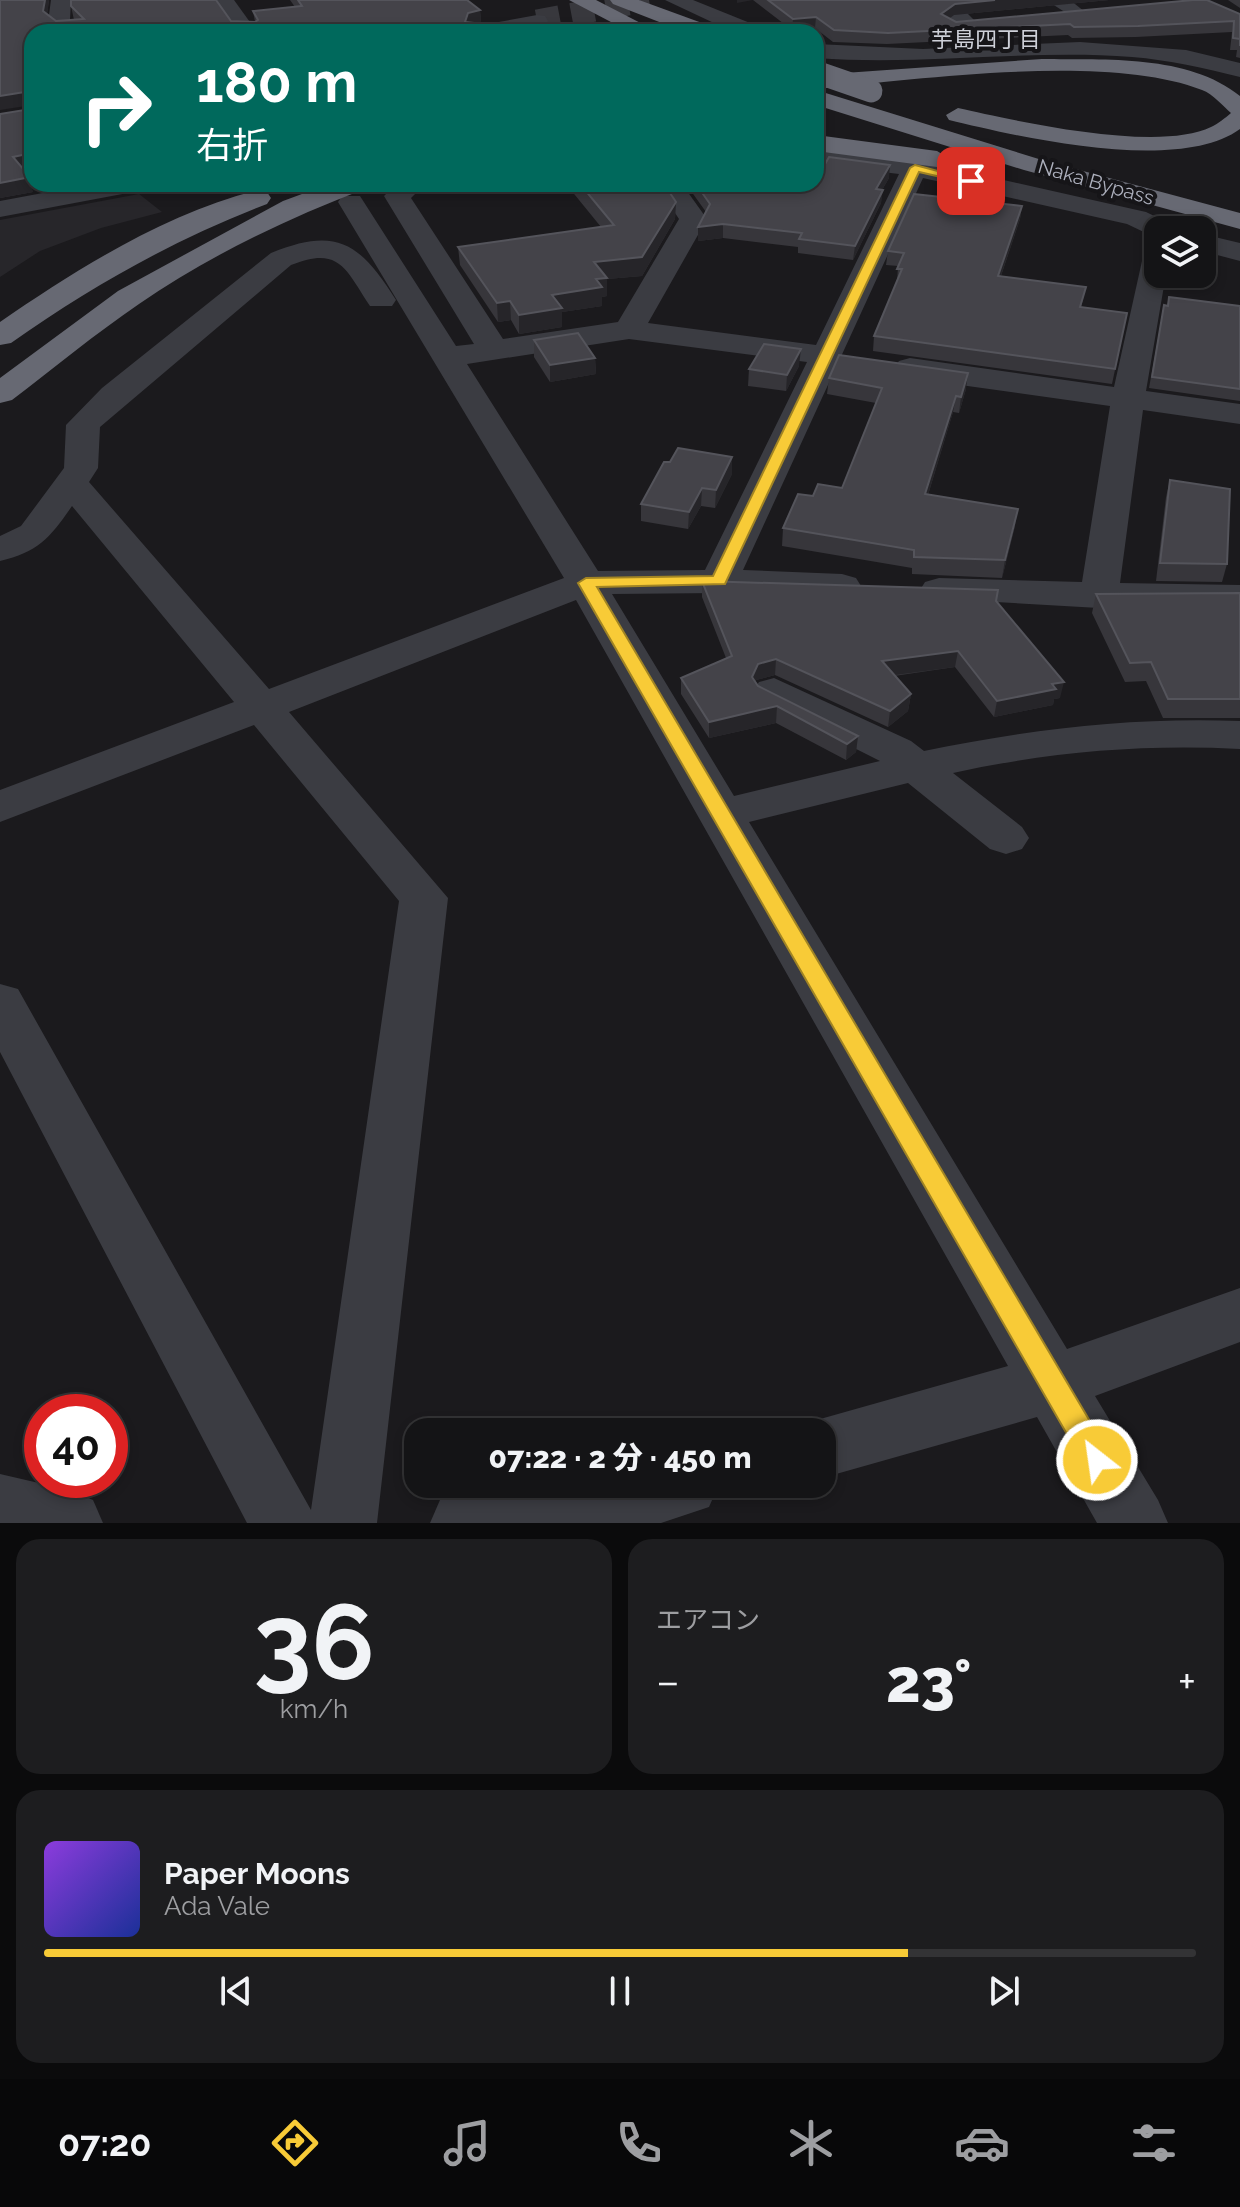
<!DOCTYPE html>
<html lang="ja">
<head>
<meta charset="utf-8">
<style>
  :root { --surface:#141416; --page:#1d1d1f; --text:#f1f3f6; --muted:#9d9ea1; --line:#333335; --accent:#f8cb37 }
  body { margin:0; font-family:Raleway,"Noto Sans JP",sans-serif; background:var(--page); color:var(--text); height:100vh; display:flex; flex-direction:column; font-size:30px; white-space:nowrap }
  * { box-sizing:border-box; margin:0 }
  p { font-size:26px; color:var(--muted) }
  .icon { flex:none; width:44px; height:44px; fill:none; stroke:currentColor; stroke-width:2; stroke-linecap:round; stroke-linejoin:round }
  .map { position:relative; height:1523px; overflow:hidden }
  .details { display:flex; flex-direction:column; gap:16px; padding:16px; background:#0b0b0c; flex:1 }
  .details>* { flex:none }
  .hud { position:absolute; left:24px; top:24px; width:800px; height:168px; border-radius:24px; box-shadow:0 4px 12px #0003,0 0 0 2px var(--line); background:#00695c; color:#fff; overflow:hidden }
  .tools { position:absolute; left:1144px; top:216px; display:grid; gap:16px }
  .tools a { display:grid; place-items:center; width:72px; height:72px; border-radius:16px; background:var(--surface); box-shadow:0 4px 12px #0003,0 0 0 2px var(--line); font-size:40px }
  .speed { position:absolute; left:24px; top:1394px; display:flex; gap:16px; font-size:40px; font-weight:700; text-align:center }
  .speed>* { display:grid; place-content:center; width:104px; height:104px; border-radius:50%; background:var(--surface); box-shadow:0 4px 12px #0003,0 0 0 2px var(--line); line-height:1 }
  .speed .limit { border:12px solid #d22; background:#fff; color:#111 }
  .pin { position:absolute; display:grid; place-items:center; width:68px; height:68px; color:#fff; margin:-34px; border-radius:16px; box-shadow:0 4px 12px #0006 }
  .me { position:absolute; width:88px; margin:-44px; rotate:330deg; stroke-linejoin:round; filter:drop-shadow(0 0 6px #0008) }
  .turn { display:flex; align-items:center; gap:28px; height:168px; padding:0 40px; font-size:36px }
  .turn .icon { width:104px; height:104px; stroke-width:2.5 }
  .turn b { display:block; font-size:56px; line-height:68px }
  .big { font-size:60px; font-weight:800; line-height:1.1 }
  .details .tile { flex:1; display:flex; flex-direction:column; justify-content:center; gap:12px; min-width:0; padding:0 28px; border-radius:24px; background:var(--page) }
  .details .dial { align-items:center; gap:0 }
  .dial b { font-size:104px; line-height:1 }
  .song { display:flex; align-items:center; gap:24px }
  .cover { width:96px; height:96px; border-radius:12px; background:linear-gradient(135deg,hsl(270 70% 55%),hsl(230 70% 35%)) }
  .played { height:8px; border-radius:4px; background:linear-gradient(90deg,var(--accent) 75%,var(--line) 75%) }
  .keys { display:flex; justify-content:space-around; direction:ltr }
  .heat { display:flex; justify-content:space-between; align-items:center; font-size:44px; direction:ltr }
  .details .tiles { flex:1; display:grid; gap:16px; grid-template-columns:1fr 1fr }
  .tile:last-child { grid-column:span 2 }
  .trip { position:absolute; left:404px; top:1418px; width:432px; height:80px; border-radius:24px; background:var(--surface); box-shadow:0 4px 12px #0003,0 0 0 2px var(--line); font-weight:800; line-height:80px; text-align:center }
  .menu { display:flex; height:128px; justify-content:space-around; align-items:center; background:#080809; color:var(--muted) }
  .menu .icon { width:56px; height:56px }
  .menu .current { color:var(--accent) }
  .menu b { font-size:36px; color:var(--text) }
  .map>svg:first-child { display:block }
  .built { fill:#27262a }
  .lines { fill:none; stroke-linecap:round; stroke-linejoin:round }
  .minor-tunnel { stroke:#38383d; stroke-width:23; stroke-dasharray:23 12; stroke-linecap:butt }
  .minor { fill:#3b3c42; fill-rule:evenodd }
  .highway { fill:#676973; fill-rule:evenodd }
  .highway-bridge { stroke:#676973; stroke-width:23 }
  .wall { fill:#37363b }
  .shaded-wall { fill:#262529 }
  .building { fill:#444349; stroke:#54545b; stroke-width:2 }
  .route { fill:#f8cb37; stroke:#a18424; stroke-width:2 }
  .labels { text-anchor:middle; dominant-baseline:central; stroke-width:8; stroke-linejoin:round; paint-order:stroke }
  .far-street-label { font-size:20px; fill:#adb0bd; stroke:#161518 }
  .far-neighbourhood-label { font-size:22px; fill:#ced0d8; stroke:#161518 }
</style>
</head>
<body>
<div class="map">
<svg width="1240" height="1523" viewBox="0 0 1240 1523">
  <rect width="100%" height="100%" fill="#1b1a1d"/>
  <polygon class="built" points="139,194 162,212 101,228 40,251 0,277 0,220"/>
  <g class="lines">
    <polyline class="minor-tunnel" points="537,21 649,0"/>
    <g class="minor">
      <path d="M51 0H71L70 20 83 32C69 32 57 35 48 22Z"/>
      <polygon points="214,0 234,0 257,32 235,32"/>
      <polygon points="665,0 693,0 760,27 763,32 733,32"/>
      <polygon points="932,0 954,0 976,22 965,28 957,27"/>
      <polygon points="1046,0 1070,0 1085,12 1074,18"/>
      <polygon points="537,15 545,16 548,21 545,26 513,32 468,32 471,27"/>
      <path d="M1080 42 1186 50 1240 63V77C1204 68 1169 60 1132 57 1027 49 922 66 816 58V44L923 49Z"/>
      <path d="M816 148 915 160 1146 212 1171 224 1175 230H1158V274H1166L1146 391 1240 404V424L1143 410 1120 583 1240 585V609L1099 608 925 598 920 590 925 582 939 578 1082 582 1110 406 910 378 899 375 894 368 899 361 910 358 1114 387 1148 234 1127 224 923 178 743 570 842 574 856 578 861 586 856 594 842 598 719 593 612 594 734 796 880 761 759 700 753 691 759 682 774 678 911 741 924 751C1030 729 1132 717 1240 721V749C1142 744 1048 752 953 773L1022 827 1029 838 1022 849 1006 854 990 849 908 783 749 822 1067 1349 1240 1288V1342L1095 1396 1158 1500 1168 1523H1097L1037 1417 822 1478V1432H796L799 1425 1008 1366 576 600 289 712 448 898 377 1523H247L0 1052V984L18 989 311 1510 399 901 254 725 0 822V790L234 702 72 506C50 538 38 552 0 561V536L21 526 64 468 66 425 102 388 271 253C337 226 360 243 396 300L392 306H370C346 270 340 245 291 265L100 427 98 468 89 482 269 689 564 578 338 202 342 196H360L456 346 474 344 384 196 396 184H425L411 198 503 339 618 322 679 219 656 184H682L707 219 648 323 816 345 899 174 816 164ZM629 339 807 362 705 570 598 571 467 364Z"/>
      <polygon points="91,184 146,184 142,190 133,192 0,217 0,201"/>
      <polygon points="1202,234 1240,243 1240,261 1202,251"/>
      <polygon points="0,1474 69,1490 93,1500 103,1523 0,1523"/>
      <polygon points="516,1484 719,1484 709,1507 661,1523 430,1523 440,1500 464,1490"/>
    </g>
    <g class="highway">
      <polygon points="569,0 596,0 656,31 630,32"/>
      <polygon points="610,0 639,0 713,27 716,32 685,32 613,4"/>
      <path d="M1042 59C1105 60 1188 54 1240 96V129C1179 174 1019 137 949 120L946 115 958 108C1016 121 1158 153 1211 127 1218 124 1225 118 1231 113 1223 106 1213 94 1202 90 1107 53 919 79 816 89V75Z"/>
      <polygon points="816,90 1042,160 1240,213 1240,229 1024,170 816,105"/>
      <polygon points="816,135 937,151 950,159 937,167 816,151"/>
      <path d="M329 184H366L362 190C286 219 207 257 139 304 95 334 54 368 12 400L0 403V378L118 291 283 201Z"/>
      <path d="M258 190 267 192 271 198 267 204C175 239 92 286 11 343L0 345V322C77 269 166 213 258 190Z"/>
    </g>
    <polyline class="highway-bridge" points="816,72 871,91"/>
  </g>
  <g class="wall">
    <polygon points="0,0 49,0 47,14 56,21 74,20 71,6 255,22 253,11 295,7 290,0 467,0 480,10 481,22 478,23 502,26 502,32 32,32 32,168 23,170 33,192 0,198 0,114 31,109 31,105"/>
    <polygon points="753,0 1109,0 954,15 950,18 956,22 1240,14 1240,58 1236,57 1237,50 1230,50 1232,32 1136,37 1072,38 1068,35 887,44 833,42 815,28 792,30"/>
    <polygon points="1228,0 1240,0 1240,8"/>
    <polygon points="889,178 882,190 881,203 853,260 798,253 798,247 723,238 698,241 698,227 706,212 686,184 816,184"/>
    <polygon points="566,184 664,184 676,202 675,219 642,276 607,279 607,296 602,297 602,306 562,312 562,327 519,334 511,320 498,322 460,265 458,247 601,227"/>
    <polygon points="1022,206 1020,219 1001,276 1086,287 1081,307 1127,313 1112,384 873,351 874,336 897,283 898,266 886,265 888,251"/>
    <polygon points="1169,297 1240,306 1240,401 1149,388 1162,316 1167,305"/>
    <polygon points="534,340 595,358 596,374 550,382 534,357"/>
    <polygon points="799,366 786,391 748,386 749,369"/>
    <polygon points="829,378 966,389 959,413 953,412 928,495 1015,526 1002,578 912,574 912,568 782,546 783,528 813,496 842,488 876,403 827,394"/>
    <polygon points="732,474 715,508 701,506 688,529 641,521 641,504"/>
    <polygon points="1170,480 1227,564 1222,582 1156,581 1166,497"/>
    <polygon points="702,581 998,590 996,602 1060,698 1054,699 1053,705 994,717 955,667 894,676 911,694 908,711 888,727 775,675 756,680 755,682 758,686 858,736 856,752 846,760 776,723 709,738 681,694 681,678 726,658 702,597"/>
    <polygon points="1240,593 1240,718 1163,718 1146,681 1125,682 1092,613 1096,594"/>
  </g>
  <g class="shaded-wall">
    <polygon points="45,0 49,0 46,24 43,11"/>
    <polygon points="737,0 753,0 737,3"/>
    <polygon points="995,0 1109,0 954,15 940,25 941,14 955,4"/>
    <polygon points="480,10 481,22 468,25 465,22 468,13"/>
    <polygon points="816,17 815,28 792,30 793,19"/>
    <polygon points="502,26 502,32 489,32 488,28"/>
    <polygon points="31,91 32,105 0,110 0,96"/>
    <polygon points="32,153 32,168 16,171 13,157"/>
    <polygon points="890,165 889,178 875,202 876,189"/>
    <polygon points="30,177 33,192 0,198 0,183"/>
    <polygon points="883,190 881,203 853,260 855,246"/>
    <polygon points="676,202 675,219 642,276 607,279 607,296 602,297 602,306 562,312 562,327 519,334 519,315 552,295 594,262"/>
    <polygon points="1022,206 1020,219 996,290 998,276"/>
    <polygon points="723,224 723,238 698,241 698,227"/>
    <polygon points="510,301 511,320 498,322 497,303"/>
    <polygon points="801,349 799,366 786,391 787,375"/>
    <polygon points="595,358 596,374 550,382 550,365"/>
    <polygon points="968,373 966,389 959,413 961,397"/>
    <polygon points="956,396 953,412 923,511 925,494"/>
    <polygon points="732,457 732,474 715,508 716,490"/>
    <polygon points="702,488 701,506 688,529 689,512"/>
    <polygon points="1018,509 1015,526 1002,578 1005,560"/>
    <polygon points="958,651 955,667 880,677 882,661"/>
    <polygon points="776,659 775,675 756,680 750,693 752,677 758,664"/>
    <polygon points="1064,682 1060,698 1054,699 1053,705 994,717 997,701"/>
    <polygon points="911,694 908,711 888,727 890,711"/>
    <polygon points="777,706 776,723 709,738 709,722"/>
    <polygon points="858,736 856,752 846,760 847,744"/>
  </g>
  <g class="building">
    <polygon points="0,0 45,0 43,11 56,21 84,19 71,6 71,0 216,0 231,21 255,22 258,20 253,11 302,6 298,0 467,0 480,10 468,13 465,22 502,26 488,28 496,32 32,32 32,153 13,157 30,177 0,183 0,114 31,109 31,91 0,96"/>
    <polygon points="768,0 995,0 955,4 941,14 956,22 1193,0 1207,0 1240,14 1240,46 1240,39 1233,38 1234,21 1138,26 1074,27 1070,24 888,33 834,30 816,17 793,19"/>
    <polygon points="829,157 890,165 876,189 883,190 855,246 799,239 802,233 723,224 698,227 710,204 696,184 816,184 816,165 824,166"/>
    <polygon points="580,184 664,184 676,202 642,257 594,262 607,278 596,279 602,287 552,295 562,308 519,315 510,301 497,303 458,247 614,225"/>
    <polygon points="914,194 1022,206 998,276 1086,287 1080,307 1127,313 1115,369 874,336 902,269 897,269 904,253 888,251"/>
    <polygon points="1169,297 1240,306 1240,389 1152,377 1164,305 1168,306"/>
    <polygon points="578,333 595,358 550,365 534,340"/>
    <polygon points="764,344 801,349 787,375 749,369"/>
    <polygon points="839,355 968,373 961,397 956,396 925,494 1018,509 1005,560 914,557 914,550 783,528 798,494 813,496 818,484 842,488 882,388 829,378"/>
    <polygon points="678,448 732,457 716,490 702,488 689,512 641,504 664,462 670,462"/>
    <polygon points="1170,480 1230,489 1227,564 1160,563"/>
    <polygon points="702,581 998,590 996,601 1064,682 1052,684 1056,689 997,701 958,651 882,661 911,694 890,711 776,659 758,664 752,677 758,686 858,736 847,744 777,706 709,722 681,678 732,656"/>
    <polygon points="1240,593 1240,699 1168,699 1151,662 1130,663 1096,594"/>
  </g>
  <polygon class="route" points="915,165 976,181 971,184 919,172 725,584 597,587 1107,1450 1111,1460 1107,1469 1097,1473 1087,1469 578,583 586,578 713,576 910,168"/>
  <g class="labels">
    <g class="far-street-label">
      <text transform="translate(1096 182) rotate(16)">Naka Bypass</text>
    </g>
    <g class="far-neighbourhood-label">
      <text x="986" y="39">芋島四丁目</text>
    </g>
  </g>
</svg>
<div class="tools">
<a><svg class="icon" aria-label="layers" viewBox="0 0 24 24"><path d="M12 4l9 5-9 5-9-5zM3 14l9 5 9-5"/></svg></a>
</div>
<div class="speed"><div class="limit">40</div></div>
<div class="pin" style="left:971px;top:181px;background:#d93025"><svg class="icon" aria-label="arrive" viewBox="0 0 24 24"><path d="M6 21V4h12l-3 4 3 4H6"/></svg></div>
<svg class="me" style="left:1097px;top:1460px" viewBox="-20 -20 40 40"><circle r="17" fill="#f8cb37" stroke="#fff" stroke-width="3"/><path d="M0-11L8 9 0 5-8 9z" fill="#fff"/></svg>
<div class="trip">07:22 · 2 分 · 450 m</div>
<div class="hud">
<div class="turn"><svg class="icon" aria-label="right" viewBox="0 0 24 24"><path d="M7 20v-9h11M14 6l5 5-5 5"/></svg><div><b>180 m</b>右折</div></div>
</div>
</div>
<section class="details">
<div class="tiles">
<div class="tile dial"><b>36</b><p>km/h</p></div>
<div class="tile"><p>エアコン</p>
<div class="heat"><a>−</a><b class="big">23°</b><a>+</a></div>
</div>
<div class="tile">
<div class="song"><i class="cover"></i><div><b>Paper Moons</b><p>Ada Vale</p></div></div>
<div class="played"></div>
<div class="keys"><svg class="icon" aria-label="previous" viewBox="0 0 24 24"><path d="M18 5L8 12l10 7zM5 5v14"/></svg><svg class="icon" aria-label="pause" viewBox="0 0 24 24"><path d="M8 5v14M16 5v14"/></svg><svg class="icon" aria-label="next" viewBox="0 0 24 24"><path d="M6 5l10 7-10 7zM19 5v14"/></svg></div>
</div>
</div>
</section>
<nav class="menu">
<b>07:20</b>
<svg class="icon current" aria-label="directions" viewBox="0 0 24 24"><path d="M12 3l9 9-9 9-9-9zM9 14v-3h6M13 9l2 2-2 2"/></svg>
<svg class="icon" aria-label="music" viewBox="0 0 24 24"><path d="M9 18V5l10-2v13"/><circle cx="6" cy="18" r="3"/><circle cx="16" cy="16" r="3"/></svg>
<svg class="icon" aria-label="phone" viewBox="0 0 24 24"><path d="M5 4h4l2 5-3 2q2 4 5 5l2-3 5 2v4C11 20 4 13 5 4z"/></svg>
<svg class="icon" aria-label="climate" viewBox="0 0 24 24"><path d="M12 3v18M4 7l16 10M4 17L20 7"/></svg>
<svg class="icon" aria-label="car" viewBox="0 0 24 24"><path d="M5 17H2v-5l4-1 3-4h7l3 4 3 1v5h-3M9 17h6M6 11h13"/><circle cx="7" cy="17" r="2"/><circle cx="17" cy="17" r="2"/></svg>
<svg class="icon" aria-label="filters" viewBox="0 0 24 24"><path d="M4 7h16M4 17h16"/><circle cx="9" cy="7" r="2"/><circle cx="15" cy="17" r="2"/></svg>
</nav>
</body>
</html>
